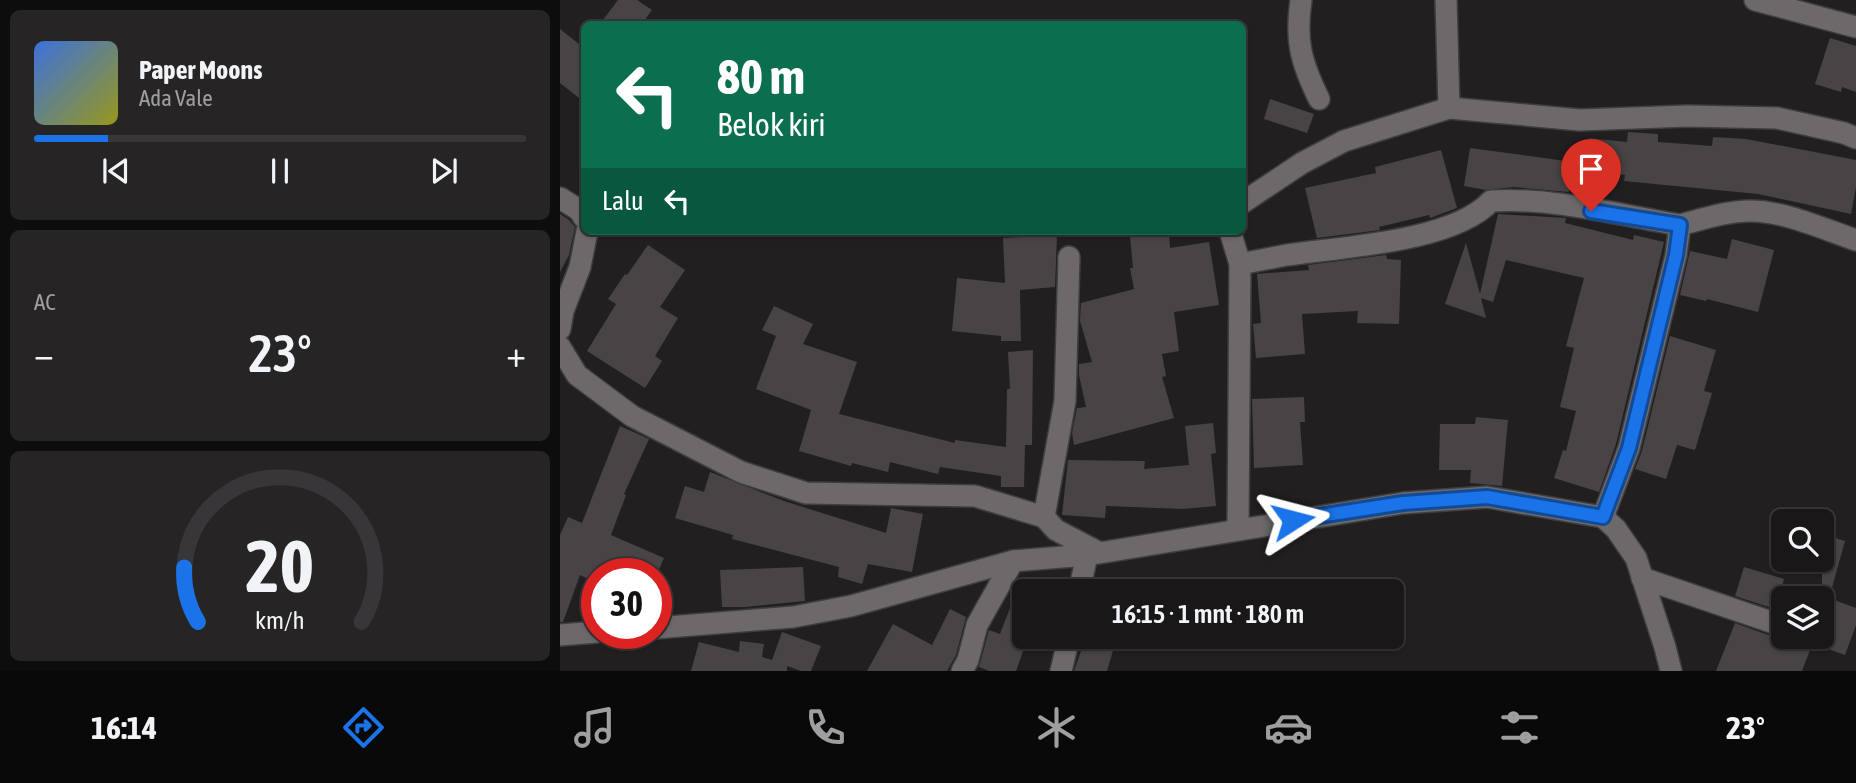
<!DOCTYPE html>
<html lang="id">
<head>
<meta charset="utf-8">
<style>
  :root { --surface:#1a1719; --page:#272426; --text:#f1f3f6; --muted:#9f9fa2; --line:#383638; --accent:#1a73e8 }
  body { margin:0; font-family:"Asap Condensed",sans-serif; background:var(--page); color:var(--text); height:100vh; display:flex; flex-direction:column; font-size:26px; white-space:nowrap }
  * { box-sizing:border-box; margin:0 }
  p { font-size:23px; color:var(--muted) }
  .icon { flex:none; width:38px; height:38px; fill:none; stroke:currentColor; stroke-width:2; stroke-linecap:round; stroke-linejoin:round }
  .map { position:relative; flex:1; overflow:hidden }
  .sheet { display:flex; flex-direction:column; gap:10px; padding:10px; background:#0e0d0e; width:560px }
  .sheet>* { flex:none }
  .top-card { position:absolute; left:21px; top:21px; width:665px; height:214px; border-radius:10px; box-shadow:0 2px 5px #0004,0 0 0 2px var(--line); background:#0b6e4f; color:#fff; overflow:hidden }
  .controls { position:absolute; left:1211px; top:509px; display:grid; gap:14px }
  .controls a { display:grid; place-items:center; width:63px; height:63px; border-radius:10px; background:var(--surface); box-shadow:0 2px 5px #0004,0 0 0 2px var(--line); font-size:35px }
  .speed { position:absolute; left:21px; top:558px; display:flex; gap:14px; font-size:35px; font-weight:700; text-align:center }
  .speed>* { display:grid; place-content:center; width:91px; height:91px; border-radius:50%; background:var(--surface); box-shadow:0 2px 5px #0004,0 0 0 2px var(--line); line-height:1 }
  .speed .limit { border:10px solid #d22; background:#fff; color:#111 }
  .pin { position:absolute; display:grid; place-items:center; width:60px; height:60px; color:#fff; margin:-72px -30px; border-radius:50% 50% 50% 0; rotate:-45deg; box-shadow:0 0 7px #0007 }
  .pin .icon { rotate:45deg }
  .me { position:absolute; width:77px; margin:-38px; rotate:81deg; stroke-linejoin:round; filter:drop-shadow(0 0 5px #0008) }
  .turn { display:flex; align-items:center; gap:24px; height:147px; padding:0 21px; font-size:32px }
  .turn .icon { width:91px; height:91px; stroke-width:2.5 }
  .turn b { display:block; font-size:49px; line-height:60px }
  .then { display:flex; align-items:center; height:66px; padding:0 21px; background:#0003; gap:14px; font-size:26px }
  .big { font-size:52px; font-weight:600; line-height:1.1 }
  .sheet .widget { flex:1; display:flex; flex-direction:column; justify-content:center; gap:10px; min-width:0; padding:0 24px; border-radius:10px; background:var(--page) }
  .sheet .dial { align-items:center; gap:0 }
  .dial svg { height:182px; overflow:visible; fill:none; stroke:var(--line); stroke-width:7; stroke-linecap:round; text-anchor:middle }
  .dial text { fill:var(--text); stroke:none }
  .song { display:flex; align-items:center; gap:21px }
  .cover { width:84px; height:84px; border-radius:10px; background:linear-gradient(135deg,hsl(220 70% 55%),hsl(60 70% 35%)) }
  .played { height:7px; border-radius:4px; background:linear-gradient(90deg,var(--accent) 15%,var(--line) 15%) }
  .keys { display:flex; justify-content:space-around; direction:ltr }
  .heat { display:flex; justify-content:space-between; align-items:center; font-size:38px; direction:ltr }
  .trip { position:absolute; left:452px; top:579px; width:392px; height:70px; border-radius:10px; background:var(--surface); box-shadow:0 2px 5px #0004,0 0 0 2px var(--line); font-weight:600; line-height:70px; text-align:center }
  .tab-bar { display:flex; height:112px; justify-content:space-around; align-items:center; background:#0a090a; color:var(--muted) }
  .tab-bar .icon { width:49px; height:49px }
  .tab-bar .current { color:var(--accent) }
  .tab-bar b { font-size:32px; color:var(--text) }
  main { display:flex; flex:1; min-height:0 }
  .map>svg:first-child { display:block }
  .building { fill:#484446 }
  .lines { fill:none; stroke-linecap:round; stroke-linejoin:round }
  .minor-casing { stroke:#403d3e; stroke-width:24 }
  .minor { stroke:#6d696b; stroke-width:21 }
  .route-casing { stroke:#114b97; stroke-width:18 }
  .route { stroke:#1a73e8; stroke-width:12 }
</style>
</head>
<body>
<main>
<section class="sheet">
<div class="widget">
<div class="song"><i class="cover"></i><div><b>Paper Moons</b><p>Ada Vale</p></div></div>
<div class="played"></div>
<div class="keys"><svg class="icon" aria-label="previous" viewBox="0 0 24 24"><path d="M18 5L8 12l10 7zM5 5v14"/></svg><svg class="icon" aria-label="pause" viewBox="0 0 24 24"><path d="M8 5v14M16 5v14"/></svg><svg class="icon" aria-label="next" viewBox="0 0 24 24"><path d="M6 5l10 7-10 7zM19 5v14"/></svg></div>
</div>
<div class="widget"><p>AC</p>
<div class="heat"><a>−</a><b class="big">23°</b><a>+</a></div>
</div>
<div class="widget dial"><svg viewBox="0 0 100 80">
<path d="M14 69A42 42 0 1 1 86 69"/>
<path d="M14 69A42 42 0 0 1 8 45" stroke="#1a73e8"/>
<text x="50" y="56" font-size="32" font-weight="700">20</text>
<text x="50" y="72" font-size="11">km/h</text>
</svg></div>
</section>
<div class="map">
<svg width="1296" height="671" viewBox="0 0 1296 671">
  <rect width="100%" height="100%" fill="#221f21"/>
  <g class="building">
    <polygon points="58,0 77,0 92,10 82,24 40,24"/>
    <polygon points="0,29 24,48 24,102 0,83"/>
    <polygon points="1270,38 1296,46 1296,92 1282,87 1281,92 1255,84"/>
    <polygon points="710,99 754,114 747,133 704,119"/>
    <polygon points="1068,132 1098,134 1098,142 1152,146 1153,137 1186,139 1296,160 1296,187 1291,214 1198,194 1064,181 1065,175 1026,171 1029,138 1067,142"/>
    <polygon points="910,148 1013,162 1009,192 954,187 926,190 904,186"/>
    <polygon points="881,150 897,208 870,218 869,215 819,227 820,230 757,238 745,188 816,173 815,167"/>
    <polygon points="0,214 9,220 15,227 9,255 0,272"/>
    <polygon points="938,214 1006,218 1005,223 1073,240 1074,235 1104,242 1056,444 1039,492 994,478 1003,450 1006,451 1016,411 1000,407 1014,348 1006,346 1024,278 946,260 933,302 921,298 926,318 885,304 906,243 920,294"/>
    <polygon points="609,232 610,248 649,242 659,305 614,312 619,351 602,354 606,376 602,377 614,418 514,445 512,433 517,408 526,407 519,375 519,364 532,362 520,321 521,303 574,289 570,268 573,268 570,236"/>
    <polygon points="497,235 495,287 460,290 461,341 441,341 441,336 392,331 397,278 445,283 443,238"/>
    <polygon points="1172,239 1214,250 1198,312 1147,299 1146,301 1120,295 1130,251 1167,259"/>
    <polygon points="88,245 125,270 100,307 118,318 95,356 102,361 85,388 27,351 56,304 48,299 65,274 67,275"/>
    <polygon points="826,255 827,259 841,260 839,324 797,323 798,311 742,314 745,354 696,358 693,324 701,323 697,274 749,270 748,265"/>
    <polygon points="214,306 253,324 243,344 297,362 279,414 395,443 395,440 446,447 447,389 450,389 448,352 473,350 472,445 465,445 464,487 441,487 441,476 380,467 378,474 330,462 328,472 292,463 291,466 239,451 251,410 196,389 216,336 202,330"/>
    <polygon points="1110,336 1156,350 1144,391 1152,393 1135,450 1117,445 1106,479 1075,469 1082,451"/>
    <polygon points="744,397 745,422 740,422 743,465 694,468 692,399"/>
    <polygon points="916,417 948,420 942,486 910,483 911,470 879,470 880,424 915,424"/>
    <polygon points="653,423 656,453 651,454 656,506 623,509 546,506 545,518 502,515 508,460 585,461 584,469 629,465 625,426"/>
    <polygon points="60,426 89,439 64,494 66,495 51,535 104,558 97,574 37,574 37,583 20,575 3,622 0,622 0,535 8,517 22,523"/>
    <polygon points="150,472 224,501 326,533 331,508 363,514 352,572 308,564 302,584 278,577 279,567 172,539 173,535 115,518 125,486 144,492"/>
    <polygon points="1262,534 1285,541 1268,602 1262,601"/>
    <polygon points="243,567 245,601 185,607 162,607 160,570"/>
    <polygon points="1184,567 1224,579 1215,609 1175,596"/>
    <polygon points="462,577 464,577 464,637 468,637 456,671 429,671 419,667 429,630 440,634"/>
    <polygon points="1274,600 1296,608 1296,625 1285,655 1257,645"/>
    <polygon points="390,609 406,617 396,655 387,671 307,671 333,624 372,645"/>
    <polygon points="1175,623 1250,650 1242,671 1156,671"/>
    <polygon points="222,632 261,646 251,671 241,671 227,666 227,671 131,671 139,642 179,652 180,641 204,644 202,657 212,660"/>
    <polygon points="526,637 557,637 547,671 514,671"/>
  </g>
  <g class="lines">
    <g class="minor-casing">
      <g id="minor">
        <path d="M741 0C735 41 741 62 759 99"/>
        <polyline points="886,0 889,108"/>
        <polyline points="1195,0 1296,27"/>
        <polyline points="0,198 19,210 24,218"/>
        <polyline points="682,203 742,163 784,141 889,108 1020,120 1127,116 1217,118 1284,133 1296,138"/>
        <polyline points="670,231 680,264"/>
        <polyline points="0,329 3,311 20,267 27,231"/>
        <polyline points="0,347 17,375 72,416 181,472 246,493 415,496 484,517 496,530 538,552"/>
        <polyline points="484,517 505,401 509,257"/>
        <path d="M1043 517 1069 448 1116 255 1120 225C1143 219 1167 211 1190 211 1225 211 1263 229 1296 240"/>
        <path d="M678 529 680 264C695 261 711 258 727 255 781 247 893 242 931 201 991 197 1060 215 1120 225"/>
        <polyline points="1082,578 1223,626"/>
        <polyline points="519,592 527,555"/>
        <polyline points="96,628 233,617 291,606 453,561 527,555 843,503 927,497 1043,517 1056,529 1076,558 1105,647 1111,671"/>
        <polyline points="0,635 37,632"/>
        <polyline points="402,671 408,660 417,625 453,561"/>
        <polyline points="501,671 509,637"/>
      </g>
    </g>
    <use href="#minor" class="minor"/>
  </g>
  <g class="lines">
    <g class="route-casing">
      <polyline id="route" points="733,520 843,503 927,497 1043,517 1069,448 1116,255 1120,225 1031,211"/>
    </g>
    <use href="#route" class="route"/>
  </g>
</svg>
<div class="controls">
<a><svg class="icon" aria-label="search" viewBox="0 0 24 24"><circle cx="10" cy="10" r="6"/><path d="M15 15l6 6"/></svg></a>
<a><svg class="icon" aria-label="layers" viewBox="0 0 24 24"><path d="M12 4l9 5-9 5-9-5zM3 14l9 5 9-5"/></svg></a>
</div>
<div class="speed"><div class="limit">30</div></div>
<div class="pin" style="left:1031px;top:211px;background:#d93025"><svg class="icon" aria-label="arrive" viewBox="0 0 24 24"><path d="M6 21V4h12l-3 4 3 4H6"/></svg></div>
<svg class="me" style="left:733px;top:520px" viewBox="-20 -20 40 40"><path d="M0-17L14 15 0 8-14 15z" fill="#1a73e8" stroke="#fff" stroke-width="4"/></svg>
<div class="trip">16:15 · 1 mnt · 180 m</div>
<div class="top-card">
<div class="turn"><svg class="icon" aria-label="left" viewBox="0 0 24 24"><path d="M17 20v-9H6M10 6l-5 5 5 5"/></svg><div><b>80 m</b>Belok kiri</div></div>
<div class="then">Lalu<svg class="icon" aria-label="left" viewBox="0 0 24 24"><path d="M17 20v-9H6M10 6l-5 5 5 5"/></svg></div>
</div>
</div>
</main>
<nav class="tab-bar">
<b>16:14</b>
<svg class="icon current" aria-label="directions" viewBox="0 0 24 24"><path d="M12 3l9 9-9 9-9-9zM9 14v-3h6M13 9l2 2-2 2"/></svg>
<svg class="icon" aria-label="music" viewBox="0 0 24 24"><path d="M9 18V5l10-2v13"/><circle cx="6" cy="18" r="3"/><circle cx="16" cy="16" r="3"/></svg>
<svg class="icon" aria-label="phone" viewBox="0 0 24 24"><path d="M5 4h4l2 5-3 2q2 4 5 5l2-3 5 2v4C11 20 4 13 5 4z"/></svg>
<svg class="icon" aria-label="climate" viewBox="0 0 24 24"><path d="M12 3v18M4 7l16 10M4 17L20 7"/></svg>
<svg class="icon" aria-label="car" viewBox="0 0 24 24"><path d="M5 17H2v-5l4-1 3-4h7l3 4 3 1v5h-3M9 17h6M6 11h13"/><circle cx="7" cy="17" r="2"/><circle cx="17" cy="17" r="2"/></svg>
<svg class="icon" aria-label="filters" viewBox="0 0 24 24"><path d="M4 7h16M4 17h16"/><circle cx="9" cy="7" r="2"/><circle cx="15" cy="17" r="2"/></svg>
<b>23°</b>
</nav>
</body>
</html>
